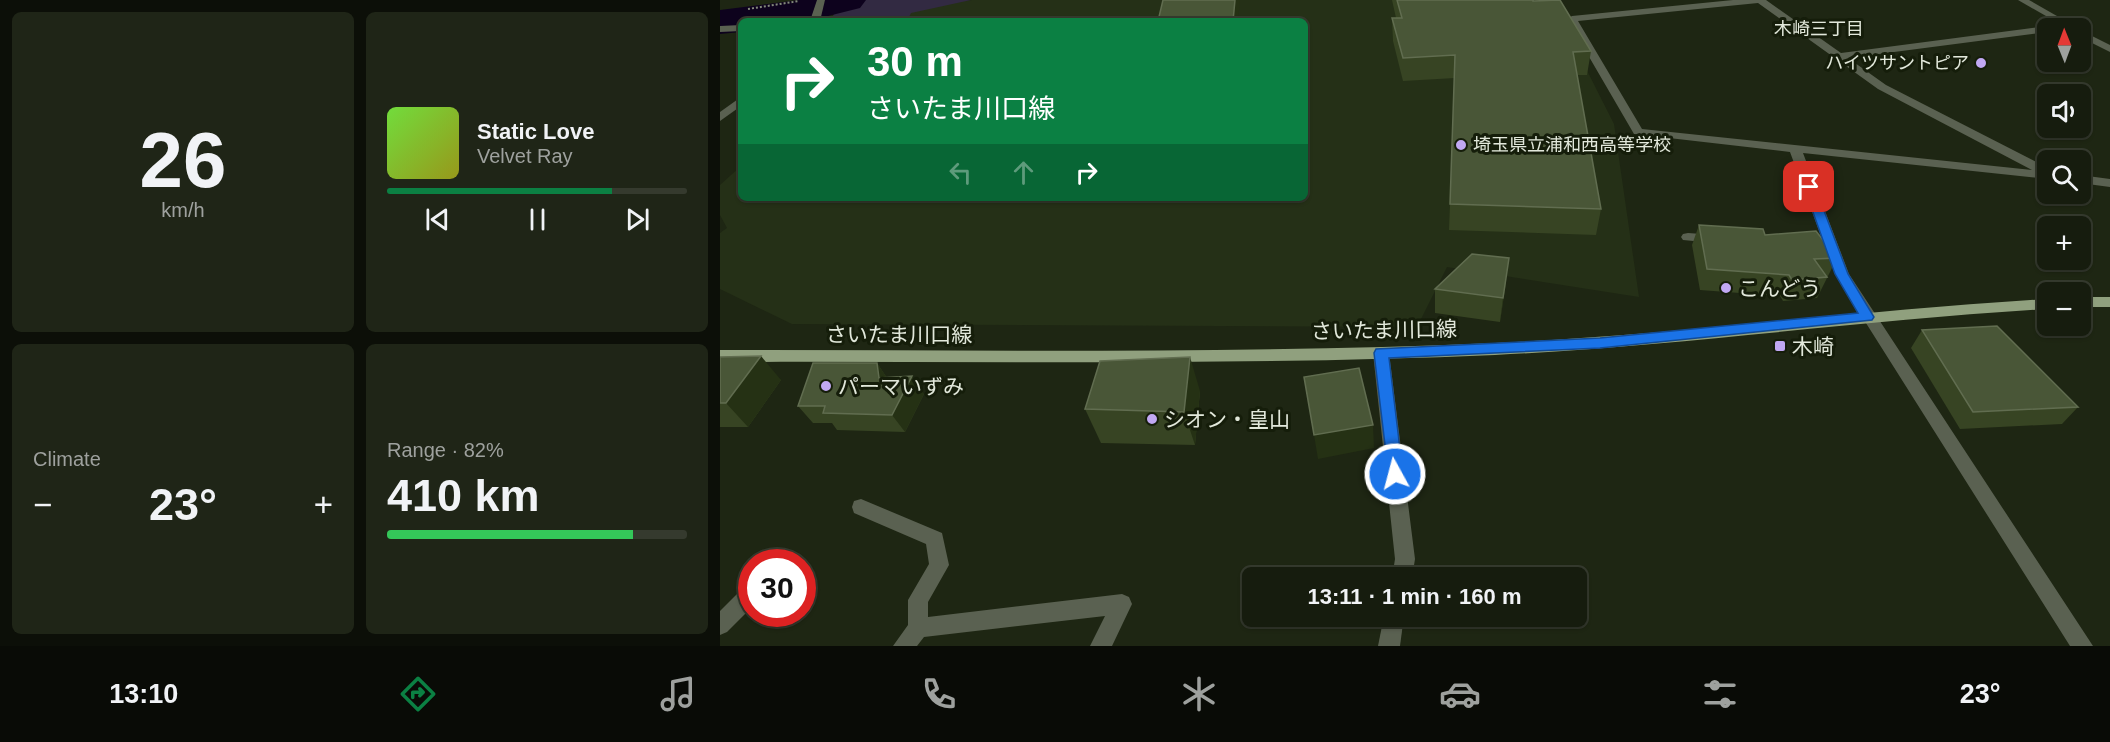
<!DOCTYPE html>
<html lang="en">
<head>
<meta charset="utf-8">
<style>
  :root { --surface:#161c0e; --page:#1f2517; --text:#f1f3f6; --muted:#9ea19e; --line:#353a2e; --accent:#0b8043 }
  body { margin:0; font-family:Arial,"Noto Sans JP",sans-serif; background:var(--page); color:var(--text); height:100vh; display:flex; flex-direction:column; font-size:22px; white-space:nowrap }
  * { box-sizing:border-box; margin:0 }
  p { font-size:20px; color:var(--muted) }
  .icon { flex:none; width:33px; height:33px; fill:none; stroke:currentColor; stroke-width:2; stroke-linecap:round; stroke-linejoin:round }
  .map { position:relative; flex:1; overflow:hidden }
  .sheet { display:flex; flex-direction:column; gap:12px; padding:12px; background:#0c0f08; width:720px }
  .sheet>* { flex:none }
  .top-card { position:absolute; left:18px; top:18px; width:570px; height:183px; border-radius:9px; box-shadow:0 2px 4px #0004,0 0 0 2px var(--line); background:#0b8043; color:#fff; overflow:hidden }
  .needle { width:39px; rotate:359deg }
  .buttons { position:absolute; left:1317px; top:18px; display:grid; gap:12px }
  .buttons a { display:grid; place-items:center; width:54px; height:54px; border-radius:9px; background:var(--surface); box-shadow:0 2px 4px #0004,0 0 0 2px var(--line); font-size:30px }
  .speed { position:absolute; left:18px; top:549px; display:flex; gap:12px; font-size:30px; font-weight:700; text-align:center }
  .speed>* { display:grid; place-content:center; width:78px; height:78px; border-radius:50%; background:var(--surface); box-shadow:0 2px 4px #0004,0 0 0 2px var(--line); line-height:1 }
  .speed .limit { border:9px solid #d22; background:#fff; color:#111 }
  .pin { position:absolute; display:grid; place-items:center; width:51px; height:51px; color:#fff; margin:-26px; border-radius:12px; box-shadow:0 3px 9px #0006 }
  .me { position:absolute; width:66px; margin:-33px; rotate:353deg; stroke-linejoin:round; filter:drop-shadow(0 0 4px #0008) }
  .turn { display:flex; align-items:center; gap:21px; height:126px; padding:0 30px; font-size:27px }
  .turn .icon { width:78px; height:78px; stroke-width:2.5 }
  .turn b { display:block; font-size:42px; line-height:51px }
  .lanes { display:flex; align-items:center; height:57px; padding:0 30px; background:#0003; justify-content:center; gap:30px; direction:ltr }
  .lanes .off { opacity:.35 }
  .big { font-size:45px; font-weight:600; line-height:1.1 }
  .sheet .card { flex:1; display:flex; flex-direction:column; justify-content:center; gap:9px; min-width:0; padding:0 21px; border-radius:9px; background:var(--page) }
  .sheet .dial { align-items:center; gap:0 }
  .dial b { font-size:78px; line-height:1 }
  .song { display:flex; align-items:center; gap:18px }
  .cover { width:72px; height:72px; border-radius:9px; background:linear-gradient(135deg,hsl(100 70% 55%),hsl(60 70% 35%)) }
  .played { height:6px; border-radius:3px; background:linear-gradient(90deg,var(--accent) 75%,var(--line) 75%) }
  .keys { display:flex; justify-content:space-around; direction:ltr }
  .heat { display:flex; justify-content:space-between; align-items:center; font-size:33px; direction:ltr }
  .charge { height:9px; border-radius:4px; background:linear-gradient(90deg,#34c759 82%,var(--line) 0) }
  .sheet .tiles { flex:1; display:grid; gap:12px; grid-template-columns:repeat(2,1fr) }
  .trip { position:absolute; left:522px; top:567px; width:345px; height:60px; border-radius:9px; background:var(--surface); box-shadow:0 2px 4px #0004,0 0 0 2px var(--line); font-weight:600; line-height:60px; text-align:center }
  .dock { display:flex; height:96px; justify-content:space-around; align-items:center; background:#090b06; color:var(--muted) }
  .dock .icon { width:42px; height:42px }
  .dock .selected { color:var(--accent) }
  .dock b { font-size:27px; color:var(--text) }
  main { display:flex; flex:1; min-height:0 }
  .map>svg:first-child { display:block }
  .built { fill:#253017 }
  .green { fill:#322a42 }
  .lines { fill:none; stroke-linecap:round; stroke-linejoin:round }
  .river { fill:#0d021d; fill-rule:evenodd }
  .path { stroke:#848b7b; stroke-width:2; stroke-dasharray:2 2; stroke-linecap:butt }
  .lane { fill:#5a6151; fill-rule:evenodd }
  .street { fill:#5a6151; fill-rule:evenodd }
  .primary { fill:#90a07e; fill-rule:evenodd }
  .wall { fill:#374423 }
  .shaded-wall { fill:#253114 }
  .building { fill:#495637; stroke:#616d50; stroke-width:1.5 }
  .route { fill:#1a73e8; stroke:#114b97; stroke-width:1.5 }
  .poi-dot { fill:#c1a8f3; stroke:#151d0a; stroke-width:2 }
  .labels { text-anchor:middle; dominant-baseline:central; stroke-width:6; stroke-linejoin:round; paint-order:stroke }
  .far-neighbourhood-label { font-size:18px; fill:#e2e8db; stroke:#151d0a }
  .far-poi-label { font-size:18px; fill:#e2e8db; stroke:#151d0a; text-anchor:end }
  .poi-label { font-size:21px; fill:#e2e8db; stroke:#151d0a; text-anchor:start }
  .street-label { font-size:21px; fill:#e2e8db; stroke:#151d0a }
</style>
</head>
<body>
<main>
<section class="sheet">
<div class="tiles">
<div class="card dial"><b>26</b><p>km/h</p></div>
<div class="card">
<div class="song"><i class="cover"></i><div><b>Static Love</b><p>Velvet Ray</p></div></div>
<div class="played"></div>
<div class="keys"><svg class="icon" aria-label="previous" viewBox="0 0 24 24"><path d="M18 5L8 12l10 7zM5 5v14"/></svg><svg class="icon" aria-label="pause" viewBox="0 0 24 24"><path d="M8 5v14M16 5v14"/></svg><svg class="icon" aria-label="next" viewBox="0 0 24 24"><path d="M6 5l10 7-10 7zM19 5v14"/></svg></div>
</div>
<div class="card"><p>Climate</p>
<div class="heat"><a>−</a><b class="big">23°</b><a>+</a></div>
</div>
<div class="card"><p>Range · 82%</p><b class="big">410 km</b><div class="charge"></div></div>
</div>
</section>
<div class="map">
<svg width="1390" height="646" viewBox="0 0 1390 646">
  <rect width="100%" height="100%" fill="#1e2613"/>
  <polygon class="built" points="252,0 726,0 839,15 894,124 919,297 727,267 697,327 72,324 0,289 0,233 7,228 0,215 0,185 21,166 21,198 585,198 585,21 118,21 122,15"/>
  <polygon class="green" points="125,0 251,0 191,13 187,21 109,21"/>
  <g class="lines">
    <polygon class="river" points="79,0 146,0 140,8 88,21 21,21 21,32 0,34 0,10"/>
    <polyline class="path" points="28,9 79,1"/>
    <g class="lane">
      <polygon points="968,233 995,235 1002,239 995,243 963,240 961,237 963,234"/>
      <polygon points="32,584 32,607 7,632 0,635 0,611 25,586"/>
    </g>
    <g class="street">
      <polygon points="97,0 105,0 100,21 90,21"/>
      <path d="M1013 0H1046L1121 53 1328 26 1332 28H1328V32L1128 58 1166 85 1328 168V179L1083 153 1129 274 1373 646H1350L1115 274 1070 152 914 134 847 19 852 16ZM1038 3 1158 89 1312 170 922 129 858 21Z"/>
      <polygon points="1298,0 1309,0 1358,28 1347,28"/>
      <polygon points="21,25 21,31 0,32 0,26"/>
      <polygon points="1360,30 1390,45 1390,52 1360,37"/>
      <polygon points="21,97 21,106 0,121 0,112"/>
      <polygon points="1360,175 1390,179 1390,187 1360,183"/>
      <polygon points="661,347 667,349 669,353 695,559 692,578 672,578 675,559 653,353 655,349"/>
      <polygon points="141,499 222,533 229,565 208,602 208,617 402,594 409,597 412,604 392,646 370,646 385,616 204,637 197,646 173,646 188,625 188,600 209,564 206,544 134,513 132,507 134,501"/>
      <polygon points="664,616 684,616 680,646 658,646"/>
    </g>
    <g class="primary">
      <rect x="1360" y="297" width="30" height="10"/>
      <path d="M1328 299V309C1143 320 960 346 775 355 517 366 258 361 0 362V350C258 350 517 354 775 343 960 335 1143 310 1328 299Z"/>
    </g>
  </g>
  <g class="wall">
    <polygon points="672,0 813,0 871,51 867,75 857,75 881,209 876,235 729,230 735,78 683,81 673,41 672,18 676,18"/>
    <polygon points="979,225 1045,235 1117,258 1097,298 1063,301 1060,296 980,290 972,245"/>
    <polygon points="786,282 780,322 715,313 715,289"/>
    <polygon points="1202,330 1358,407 1342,424 1240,429 1191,348"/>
    <polygon points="0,357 61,380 28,427 0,427"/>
    <polygon points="157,363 167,378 204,394 185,432 117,430 112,423 93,423 78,406"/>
    <polygon points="480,391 475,445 381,443 365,409"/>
  </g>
  <g class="shaded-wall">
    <polygon points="515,0 520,0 518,21 513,21"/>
    <polygon points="789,258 786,282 780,322 783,298"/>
    <polygon points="41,356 61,380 28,427 6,403"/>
    <polygon points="470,357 480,391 475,445 464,412"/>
    <polygon points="157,363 169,381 159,378"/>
    <polygon points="192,376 204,394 185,432 172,415"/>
    <polygon points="653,425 654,448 598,459 594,435"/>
  </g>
  <g class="building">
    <polygon points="443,0 515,0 513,21 438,21"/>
    <polygon points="677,0 813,0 813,1 840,0 871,51 853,52 881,209 730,204 735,55 683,58 672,18 682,18"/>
    <polygon points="979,225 1043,229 1045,235 1096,231 1117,258 1094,259 1107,277 1072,280 1069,275 987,269"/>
    <polygon points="752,254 789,258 783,298 715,289"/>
    <polygon points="1277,326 1358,407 1253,412 1202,330"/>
    <polygon points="41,356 6,403 0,403 0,357"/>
    <polygon points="470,357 464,412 365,409 380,361"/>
    <polygon points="93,363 157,363 159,378 192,376 172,415 103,413 105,406 78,406"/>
    <polygon points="639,368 653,425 594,435 584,377"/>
  </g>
  <polygon class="route" points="1089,184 1095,187 1128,274 1154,317 1152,320 880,348 669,358 683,474 681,478 669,478 654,353 656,349 880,338 1138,313 1115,274 1084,187"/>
  <g class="poi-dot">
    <circle cx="1261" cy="63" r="6"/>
    <circle cx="741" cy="145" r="6"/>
    <circle cx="1006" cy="288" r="6"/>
    <rect x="1054" y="340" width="12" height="12" rx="3"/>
    <circle cx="106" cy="386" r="6"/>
    <circle cx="432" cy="419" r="6"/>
  </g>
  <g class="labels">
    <g class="far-neighbourhood-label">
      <text x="1099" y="29">木崎三丁目</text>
    </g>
    <g class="far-poi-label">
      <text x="1249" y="63">ハイツサントピア</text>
      <text x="753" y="145" text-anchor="start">埼玉県立浦和西高等学校</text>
    </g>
    <g class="poi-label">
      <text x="1018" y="288">こんどう</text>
      <text x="1072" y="346">木崎</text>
      <text x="118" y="386">パーマいずみ</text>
      <text x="444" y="419">シオン・皇山</text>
    </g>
    <g class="street-label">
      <text transform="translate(664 330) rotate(-1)">さいたま川口線</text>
      <text x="179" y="334">さいたま川口線</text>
    </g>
  </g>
</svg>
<div class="buttons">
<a><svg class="needle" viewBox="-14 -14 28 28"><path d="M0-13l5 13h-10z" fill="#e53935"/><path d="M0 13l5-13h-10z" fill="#9ea19e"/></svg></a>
<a><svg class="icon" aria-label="sound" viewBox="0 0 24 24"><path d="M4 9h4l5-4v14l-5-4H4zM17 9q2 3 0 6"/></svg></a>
<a><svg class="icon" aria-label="search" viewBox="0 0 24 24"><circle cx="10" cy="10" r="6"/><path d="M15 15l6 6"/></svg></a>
<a>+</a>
<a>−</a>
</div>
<div class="speed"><div class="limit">30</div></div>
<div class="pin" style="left:1089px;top:187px;background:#d93025"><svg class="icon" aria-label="arrive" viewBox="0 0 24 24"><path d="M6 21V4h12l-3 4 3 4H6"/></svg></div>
<svg class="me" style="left:675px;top:474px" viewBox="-20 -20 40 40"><circle r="17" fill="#1a73e8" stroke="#fff" stroke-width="3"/><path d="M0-11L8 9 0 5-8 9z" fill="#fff"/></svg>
<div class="trip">13:11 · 1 min · 160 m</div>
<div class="top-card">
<div class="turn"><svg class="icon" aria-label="right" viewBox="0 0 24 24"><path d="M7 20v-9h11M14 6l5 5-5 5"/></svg><div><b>30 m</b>さいたま川口線</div></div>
<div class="lanes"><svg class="icon off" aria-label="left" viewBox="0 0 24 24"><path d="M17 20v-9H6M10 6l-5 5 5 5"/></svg><svg class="icon off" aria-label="ahead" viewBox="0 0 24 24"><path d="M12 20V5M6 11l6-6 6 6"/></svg><svg class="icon" aria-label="right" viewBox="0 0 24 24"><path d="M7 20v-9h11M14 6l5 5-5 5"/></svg></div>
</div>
</div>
</main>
<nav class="dock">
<b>13:10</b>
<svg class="icon selected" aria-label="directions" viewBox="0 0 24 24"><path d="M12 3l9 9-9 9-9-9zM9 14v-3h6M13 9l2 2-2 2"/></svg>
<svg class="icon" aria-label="music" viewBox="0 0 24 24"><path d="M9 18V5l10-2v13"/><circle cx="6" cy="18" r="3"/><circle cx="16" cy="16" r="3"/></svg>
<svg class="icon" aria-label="phone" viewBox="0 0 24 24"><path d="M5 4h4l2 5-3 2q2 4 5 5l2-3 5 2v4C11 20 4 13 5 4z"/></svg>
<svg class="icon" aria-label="climate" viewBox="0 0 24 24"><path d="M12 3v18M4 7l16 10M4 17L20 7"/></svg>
<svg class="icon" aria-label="car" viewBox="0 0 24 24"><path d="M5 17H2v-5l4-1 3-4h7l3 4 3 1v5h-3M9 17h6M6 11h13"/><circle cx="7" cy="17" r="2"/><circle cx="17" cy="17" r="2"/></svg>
<svg class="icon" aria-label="filters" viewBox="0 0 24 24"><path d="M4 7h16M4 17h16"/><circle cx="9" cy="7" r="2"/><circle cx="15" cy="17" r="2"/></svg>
<b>23°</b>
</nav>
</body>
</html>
